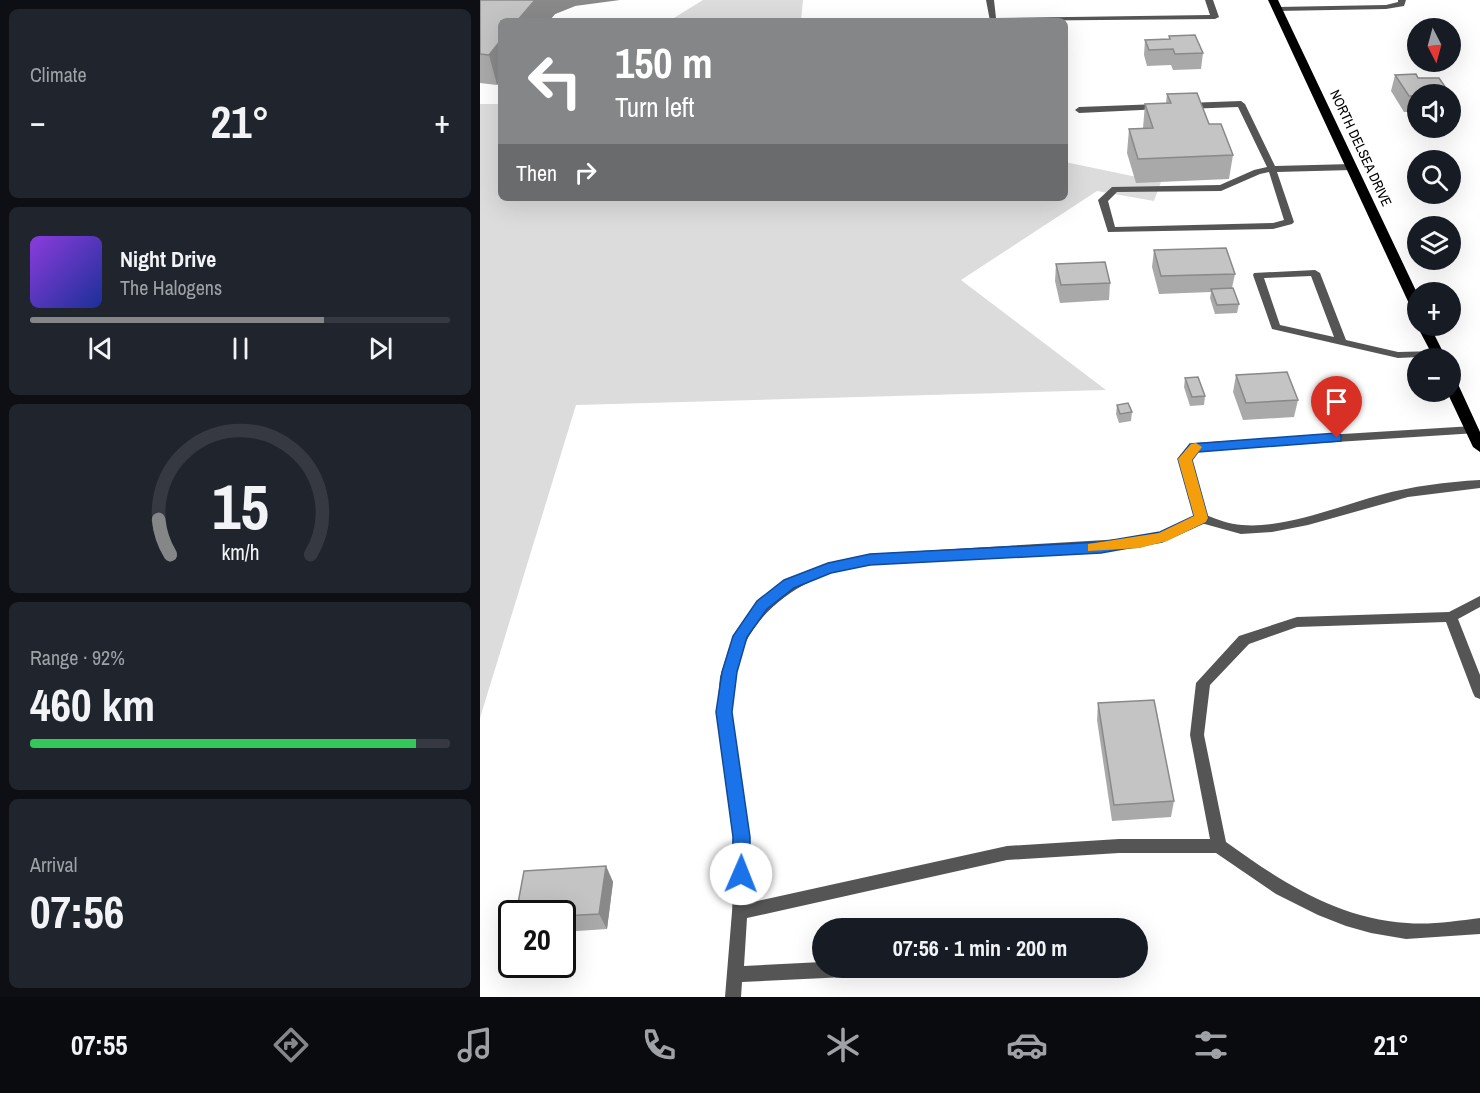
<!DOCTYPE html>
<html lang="en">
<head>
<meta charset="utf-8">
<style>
  :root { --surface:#171b24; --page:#20242c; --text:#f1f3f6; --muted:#9ea1a6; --line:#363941; --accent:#858687 }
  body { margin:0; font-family:"Archivo Narrow",sans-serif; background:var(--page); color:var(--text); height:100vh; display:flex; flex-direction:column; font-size:22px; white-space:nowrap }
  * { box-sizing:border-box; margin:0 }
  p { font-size:20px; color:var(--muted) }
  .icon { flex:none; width:33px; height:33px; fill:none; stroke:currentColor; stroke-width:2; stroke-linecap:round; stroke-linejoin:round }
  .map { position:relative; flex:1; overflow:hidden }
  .details { display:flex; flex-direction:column; gap:9px; padding:9px; background:#0d0f14; width:480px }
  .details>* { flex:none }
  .hud { position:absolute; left:18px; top:18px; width:570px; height:183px; border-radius:9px; box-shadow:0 6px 24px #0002; background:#858687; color:#fff; overflow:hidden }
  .needle { width:39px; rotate:174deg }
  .tools { position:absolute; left:927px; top:18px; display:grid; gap:12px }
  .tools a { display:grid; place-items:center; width:54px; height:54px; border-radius:50%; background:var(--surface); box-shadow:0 6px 24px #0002; font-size:30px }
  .speed { position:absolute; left:18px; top:900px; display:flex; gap:12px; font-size:30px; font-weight:700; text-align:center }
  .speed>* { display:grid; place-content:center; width:78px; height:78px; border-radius:50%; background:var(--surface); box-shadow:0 6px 24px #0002; line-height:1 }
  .speed .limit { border:3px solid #111; border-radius:9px; background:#fff; color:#111 }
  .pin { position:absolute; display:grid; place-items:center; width:51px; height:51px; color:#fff; margin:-62px -26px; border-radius:50% 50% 50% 0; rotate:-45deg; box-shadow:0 0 6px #0007 }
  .pin .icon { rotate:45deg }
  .me { position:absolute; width:66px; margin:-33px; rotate:1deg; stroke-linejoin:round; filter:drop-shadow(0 0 4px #0008) }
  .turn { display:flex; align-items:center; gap:21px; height:126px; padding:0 18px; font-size:27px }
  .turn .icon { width:78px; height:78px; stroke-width:2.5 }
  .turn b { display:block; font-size:42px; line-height:51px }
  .then { display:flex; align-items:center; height:57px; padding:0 18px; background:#0003; gap:12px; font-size:22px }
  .big { font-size:45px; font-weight:700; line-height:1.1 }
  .details .tile { flex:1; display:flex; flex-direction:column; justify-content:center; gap:9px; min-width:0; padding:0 21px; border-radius:9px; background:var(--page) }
  .details .dial { align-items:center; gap:0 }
  .dial svg { height:156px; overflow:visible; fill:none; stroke:var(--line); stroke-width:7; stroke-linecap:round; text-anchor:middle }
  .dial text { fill:var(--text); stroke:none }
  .song { display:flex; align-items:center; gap:18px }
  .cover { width:72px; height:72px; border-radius:9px; background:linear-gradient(135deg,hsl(270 70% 55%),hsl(230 70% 35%)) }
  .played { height:6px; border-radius:3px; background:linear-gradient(90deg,var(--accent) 70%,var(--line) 70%) }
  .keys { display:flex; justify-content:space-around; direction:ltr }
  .heat { display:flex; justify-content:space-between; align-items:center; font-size:33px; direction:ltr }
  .charge { height:9px; border-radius:4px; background:linear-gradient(90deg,#34c759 92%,var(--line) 0) }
  .trip { position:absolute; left:332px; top:918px; width:336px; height:60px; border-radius:30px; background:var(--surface); box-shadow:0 6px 24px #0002; font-weight:700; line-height:60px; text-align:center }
  .menu { display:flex; height:96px; justify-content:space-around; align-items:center; background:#090b0e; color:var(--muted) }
  .menu .icon { width:42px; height:42px }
  .menu .selected { color:var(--accent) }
  .menu b { font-size:27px; color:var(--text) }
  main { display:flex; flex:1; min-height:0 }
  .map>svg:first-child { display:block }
  .green { fill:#dcdcdc }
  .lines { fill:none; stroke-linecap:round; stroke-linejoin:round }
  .service { fill:#555; fill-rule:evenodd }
  .primary { fill:#000; fill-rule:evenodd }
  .wall { fill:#a9a9a9 }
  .shaded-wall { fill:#898989 }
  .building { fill:#c4c4c4; stroke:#898989; stroke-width:1.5 }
  .route { fill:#1a73e8; stroke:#114b97; stroke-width:1.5 }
  .slow { fill:#f59e0b }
  .labels { text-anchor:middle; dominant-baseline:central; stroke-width:4.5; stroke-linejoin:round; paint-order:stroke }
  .far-street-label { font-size:14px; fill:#000; stroke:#fff }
</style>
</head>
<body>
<main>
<section class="details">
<div class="tile"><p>Climate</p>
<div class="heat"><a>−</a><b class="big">21°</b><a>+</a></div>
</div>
<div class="tile">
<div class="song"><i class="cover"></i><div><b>Night Drive</b><p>The Halogens</p></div></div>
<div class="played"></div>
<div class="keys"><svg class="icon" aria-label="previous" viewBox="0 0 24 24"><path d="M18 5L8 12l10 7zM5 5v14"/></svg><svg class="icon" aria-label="pause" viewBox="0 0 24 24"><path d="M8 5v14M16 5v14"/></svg><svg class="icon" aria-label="next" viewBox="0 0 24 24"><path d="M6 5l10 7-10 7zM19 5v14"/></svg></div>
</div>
<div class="tile dial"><svg viewBox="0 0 100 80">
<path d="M14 69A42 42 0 1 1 86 69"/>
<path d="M14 69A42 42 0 0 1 8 51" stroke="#858687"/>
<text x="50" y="56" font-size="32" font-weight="700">15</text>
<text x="50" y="72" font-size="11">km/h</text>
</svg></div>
<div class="tile"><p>Range · 92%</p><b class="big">460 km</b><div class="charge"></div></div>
<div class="tile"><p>Arrival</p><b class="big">07:56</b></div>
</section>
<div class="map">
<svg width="1000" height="997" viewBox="0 0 1000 997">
  <rect width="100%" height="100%" fill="#fff"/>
  <g class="green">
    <polygon points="223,0 323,0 321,21 189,21"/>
    <polygon points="0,104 21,104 21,198 585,198 585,162 681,182 674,201 617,191 481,280 626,390 96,405 0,718"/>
  </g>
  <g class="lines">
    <g class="service">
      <polygon points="506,0 514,0 516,18 730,15 725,0 733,0 739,17 735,19 510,21"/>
      <polygon points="918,0 926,0 924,6 906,9 797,11 793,9 797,7 906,5 918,2"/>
      <path d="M761 101 765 104 795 166 872 164 876 167 872 170 797 172 814 222 812 224 793 229 628 232 618 200 632 187 740 185 774 170 787 167 758 107 706 109 702 106 706 103ZM789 172 804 220 793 223 635 227 628 201 637 192 741 191 780 174Z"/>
      <polygon points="679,104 683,107 682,109 599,113 595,110 599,107"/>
      <path d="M835 270 840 273 866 340 918 352 957 351 961 352 962 354 961 356 918 358 792 329 773 275 774 273ZM831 276 854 337 800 325 784 278Z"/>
      <path d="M993 426 997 427 999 430 997 433 718 451 711 460 726 515C738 520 749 524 762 525 803 529 860 506 900 495 933 486 966 482 1000 480V488L928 497 828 525 792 532 761 534 721 523 687 540 659 548C606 551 553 554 500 557 464 559 427 559 391 564 327 572 266 610 254 677 246 719 259 761 265 803 269 837 270 869 268 903L527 846 639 839H730L710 735 716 683 759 636 817 617 969 612 1000 596V607L978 619 1000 675V699L995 697 993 693 966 622 817 627 769 644 730 685 724 735 746 842C800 881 858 919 927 923 951 925 976 921 1000 918V934L926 939 891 933 866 926 838 915 796 894 736 853H639L527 860 267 918 264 966 342 962V968H395L393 974 387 976 262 982 261 997H245L252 912 255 853 237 711 240 677 249 648 263 621 280 601 301 586 326 573 390 554 659 538 680 533 714 516 699 459 711 444 715 443Z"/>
    </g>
    <g class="primary">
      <polygon points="788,0 798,0 938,295 938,314 932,310"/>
      <polygon points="937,326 950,326 966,358 954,358"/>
      <polygon points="970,378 977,382 1000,432 1000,452 993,447 967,392 970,392"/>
    </g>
  </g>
  <g class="wall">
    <polygon points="0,0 95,6 75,14 69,21 21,21 21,80 17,85 0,83"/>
    <polygon points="689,36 723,53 721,69 693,70 691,65 667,66 664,55 665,40 689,39"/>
    <polygon points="915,75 938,94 938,112 924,112 911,91"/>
    <polygon points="687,94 729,124 753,155 749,179 656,183 647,153 649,129 663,128 665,104 686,103"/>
    <polygon points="674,250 755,274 752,288 759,304 757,313 735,314 730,298 731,292 679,294 672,267"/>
    <polygon points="576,264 630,283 629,300 580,303 575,281"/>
    <polygon points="756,375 818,400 814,417 763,420 753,392"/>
    <polygon points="705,378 725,396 724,405 710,406 704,387"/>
    <polygon points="637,405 652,412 651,421 639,423 636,414"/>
    <polygon points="618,703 694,801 691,817 632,821 617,720"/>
    <polygon points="126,866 133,882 127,929 82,932 82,914"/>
  </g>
  <g class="shaded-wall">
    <polygon points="55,0 140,0 95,6 75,14 69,21 37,21"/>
    <polygon points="21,40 21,80 17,85 9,55"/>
    <polygon points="126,866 133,882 127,929 119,914"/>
  </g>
  <g class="building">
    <polygon points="0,0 55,0 37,21 21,21 21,40 9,55 0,54"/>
    <polygon points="715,35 723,53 695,54 693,49 669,50 665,40 690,39 689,36"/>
    <polygon points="936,74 938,78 959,78 970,94 938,94 938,96 929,96 915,75"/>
    <polygon points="717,93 729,124 741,124 753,155 658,159 649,129 673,128 665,104 691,103 687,94"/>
    <polygon points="746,248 755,274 681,276 674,250"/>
    <polygon points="625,262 630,283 581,285 576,264"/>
    <polygon points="753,288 759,304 737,305 731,289"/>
    <polygon points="807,372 818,400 766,403 756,375"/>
    <polygon points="718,377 725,396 712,397 705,378"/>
    <polygon points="648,403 652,412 640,414 637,405"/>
    <polygon points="674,700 694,801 634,805 618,703"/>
    <polygon points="126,866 119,914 82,916 82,914 36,914 44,871"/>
  </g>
  <polygon class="route" points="857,433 861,435 861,441 718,452 712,460 728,518 726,522 682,542 621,553 390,565 351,573 314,588 287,609 267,637 257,672 252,712 270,837 270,874 267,880 261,882 255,880 252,874 253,837 236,712 242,672 253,636 277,601 304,580 348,563 390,554 621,542 680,532 714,516 698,459 710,444"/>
  <polygon class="slow" points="716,443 722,447 712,460 728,518 726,522 687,541 659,548 608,551 608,544 679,533 714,516 698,459 711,444"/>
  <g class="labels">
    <g class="far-street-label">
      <text transform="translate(881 148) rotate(65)">NORTH DELSEA DRIVE</text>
    </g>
  </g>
</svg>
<div class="tools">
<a><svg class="needle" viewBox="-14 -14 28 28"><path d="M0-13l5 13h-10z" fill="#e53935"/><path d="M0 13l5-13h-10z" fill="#9ea1a6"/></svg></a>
<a><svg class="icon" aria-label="sound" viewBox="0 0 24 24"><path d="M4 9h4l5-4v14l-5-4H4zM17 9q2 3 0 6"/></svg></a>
<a><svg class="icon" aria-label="search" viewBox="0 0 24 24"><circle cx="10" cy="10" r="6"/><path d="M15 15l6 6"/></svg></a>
<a><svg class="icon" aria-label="layers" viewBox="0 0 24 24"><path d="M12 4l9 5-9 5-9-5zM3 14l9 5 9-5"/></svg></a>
<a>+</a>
<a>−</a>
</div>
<div class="speed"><div class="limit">20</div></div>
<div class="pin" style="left:857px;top:438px;background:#d93025"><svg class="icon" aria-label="arrive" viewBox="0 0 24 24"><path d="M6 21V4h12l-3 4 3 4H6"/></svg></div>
<svg class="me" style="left:261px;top:874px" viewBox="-20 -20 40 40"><circle r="19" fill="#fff"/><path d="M0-13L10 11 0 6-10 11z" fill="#1a73e8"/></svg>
<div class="trip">07:56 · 1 min · 200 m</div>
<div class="hud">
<div class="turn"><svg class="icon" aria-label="left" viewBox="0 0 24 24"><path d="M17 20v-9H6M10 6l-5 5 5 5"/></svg><div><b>150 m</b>Turn left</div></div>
<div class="then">Then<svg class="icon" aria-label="right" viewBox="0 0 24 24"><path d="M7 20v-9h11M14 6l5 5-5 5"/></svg></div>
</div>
</div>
</main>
<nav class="menu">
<b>07:55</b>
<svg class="icon selected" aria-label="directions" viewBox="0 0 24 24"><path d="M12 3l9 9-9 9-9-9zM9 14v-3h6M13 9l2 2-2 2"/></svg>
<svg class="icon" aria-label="music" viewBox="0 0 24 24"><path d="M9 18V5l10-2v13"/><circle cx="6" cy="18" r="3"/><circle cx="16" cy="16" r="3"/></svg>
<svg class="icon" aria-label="phone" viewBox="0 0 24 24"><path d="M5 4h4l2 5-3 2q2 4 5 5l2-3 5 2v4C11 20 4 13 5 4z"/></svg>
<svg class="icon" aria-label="climate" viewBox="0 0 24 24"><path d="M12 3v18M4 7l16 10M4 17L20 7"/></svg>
<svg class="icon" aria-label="car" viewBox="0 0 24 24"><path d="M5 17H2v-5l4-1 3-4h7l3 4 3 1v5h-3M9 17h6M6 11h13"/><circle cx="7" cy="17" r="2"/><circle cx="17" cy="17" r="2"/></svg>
<svg class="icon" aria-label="filters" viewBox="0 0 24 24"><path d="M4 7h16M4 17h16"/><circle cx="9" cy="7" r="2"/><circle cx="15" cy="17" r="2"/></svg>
<b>21°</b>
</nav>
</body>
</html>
